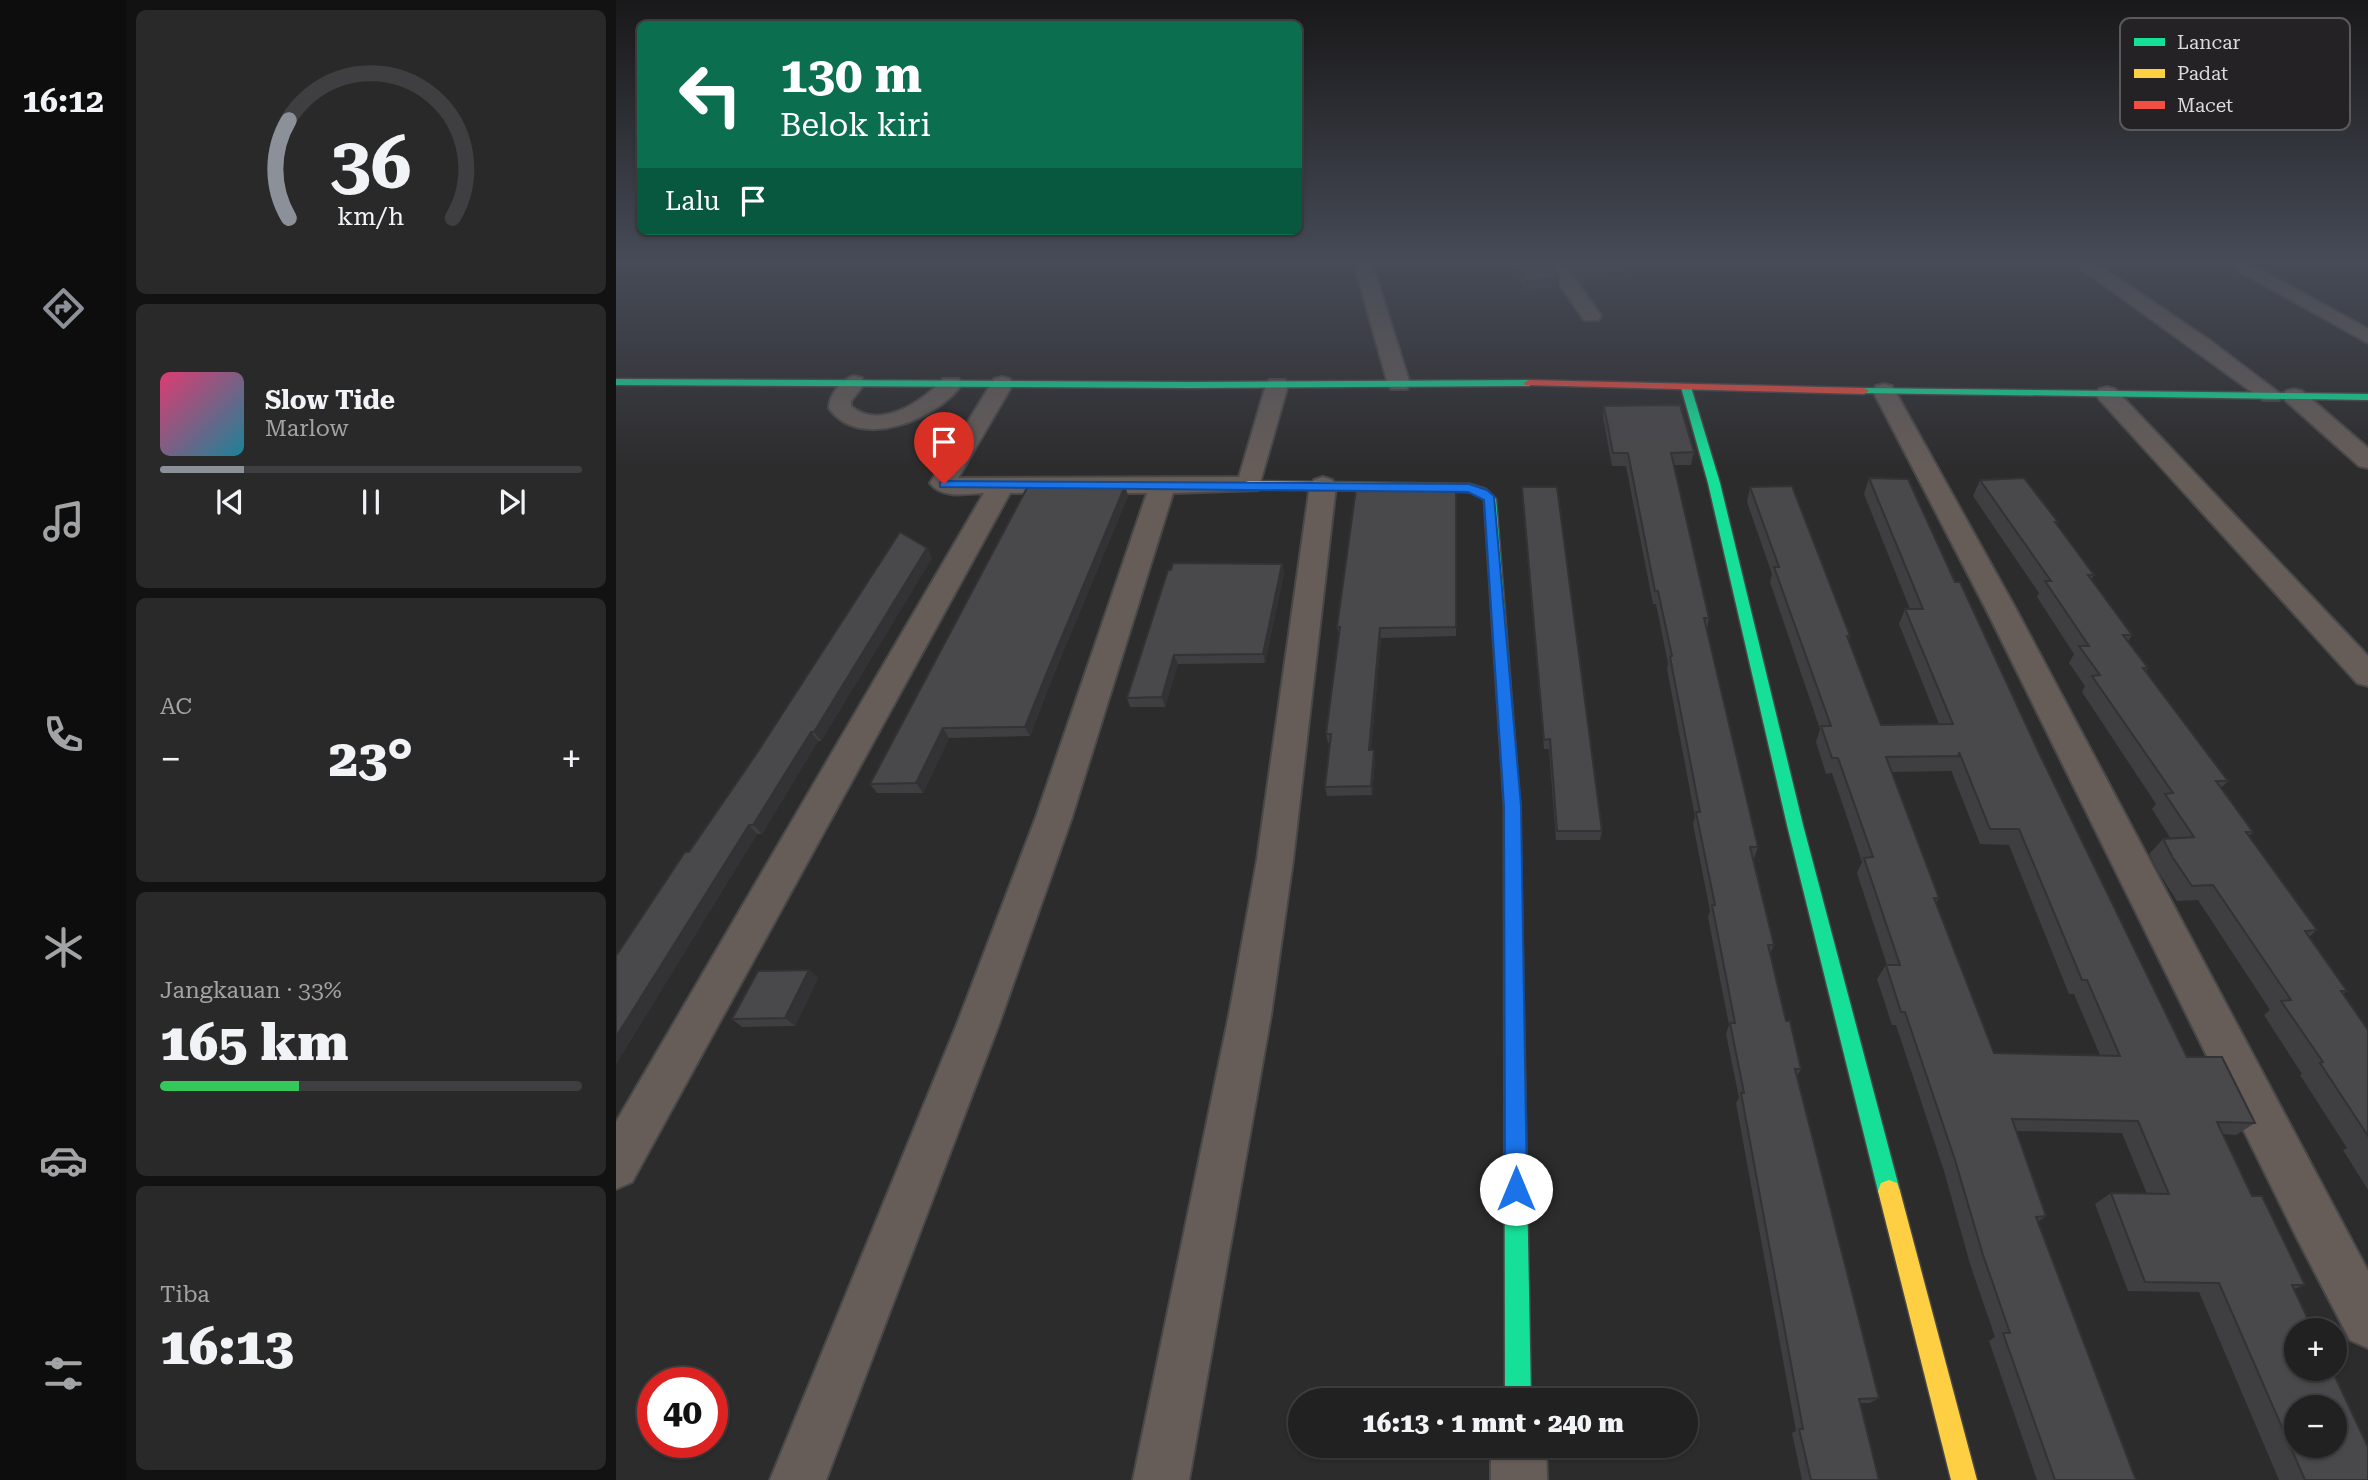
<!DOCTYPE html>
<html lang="id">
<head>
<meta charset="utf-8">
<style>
  :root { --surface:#222122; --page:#2a292a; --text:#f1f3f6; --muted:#a2a3a5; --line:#3f3e40; --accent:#8c9099 }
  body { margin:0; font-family:"Roboto Serif",serif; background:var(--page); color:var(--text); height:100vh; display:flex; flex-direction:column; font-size:26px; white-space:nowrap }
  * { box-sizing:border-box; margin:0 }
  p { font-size:23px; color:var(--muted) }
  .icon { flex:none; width:38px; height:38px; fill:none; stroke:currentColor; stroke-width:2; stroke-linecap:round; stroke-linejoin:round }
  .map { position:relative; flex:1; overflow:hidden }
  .details { display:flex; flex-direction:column; gap:10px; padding:10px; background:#131213; width:490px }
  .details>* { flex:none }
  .hud { position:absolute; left:21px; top:21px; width:665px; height:214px; border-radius:10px; box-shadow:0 2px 5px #0004,0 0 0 2px var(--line); background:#0b6e4f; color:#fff; overflow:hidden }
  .controls { position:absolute; left:1668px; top:1318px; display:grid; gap:14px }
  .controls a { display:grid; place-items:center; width:63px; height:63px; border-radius:50%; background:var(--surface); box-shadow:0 2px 5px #0004,0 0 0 2px var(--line); font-size:35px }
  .speed { position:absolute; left:21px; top:1367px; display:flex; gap:14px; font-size:35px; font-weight:700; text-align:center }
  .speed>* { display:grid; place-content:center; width:91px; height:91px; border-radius:50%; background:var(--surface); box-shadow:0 2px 5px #0004,0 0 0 2px var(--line); line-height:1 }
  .speed .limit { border:10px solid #d22; background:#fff; color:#111 }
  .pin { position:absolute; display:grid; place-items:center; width:60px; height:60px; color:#fff; margin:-72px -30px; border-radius:50% 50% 50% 0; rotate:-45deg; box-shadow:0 0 7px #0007 }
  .pin .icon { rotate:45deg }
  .me { position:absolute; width:77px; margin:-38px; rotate:0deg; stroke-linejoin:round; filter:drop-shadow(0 0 5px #0008) }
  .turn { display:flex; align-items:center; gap:24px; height:147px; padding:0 28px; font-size:32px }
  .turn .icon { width:91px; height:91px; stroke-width:2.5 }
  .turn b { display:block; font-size:49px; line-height:60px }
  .then { display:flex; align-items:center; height:66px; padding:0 28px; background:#0003; gap:14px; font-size:26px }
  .big { font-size:52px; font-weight:800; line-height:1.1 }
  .details .card { flex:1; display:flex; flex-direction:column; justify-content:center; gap:10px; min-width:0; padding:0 24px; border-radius:10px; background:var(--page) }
  .details .dial { align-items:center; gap:0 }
  .dial svg { height:182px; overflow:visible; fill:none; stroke:var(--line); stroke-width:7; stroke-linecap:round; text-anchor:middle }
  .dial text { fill:var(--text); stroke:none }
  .song { display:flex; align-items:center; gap:21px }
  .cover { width:84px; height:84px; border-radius:10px; background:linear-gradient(135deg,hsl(340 70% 55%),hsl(190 70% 35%)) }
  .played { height:7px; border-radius:4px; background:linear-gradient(90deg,var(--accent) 20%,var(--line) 20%) }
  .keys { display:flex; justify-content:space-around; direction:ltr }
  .heat { display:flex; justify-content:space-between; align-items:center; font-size:38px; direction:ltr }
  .charge { height:10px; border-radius:5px; background:linear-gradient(90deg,#34c759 33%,var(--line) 0) }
  .trip { position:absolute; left:672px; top:1388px; width:410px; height:70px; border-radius:35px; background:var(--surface); box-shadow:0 2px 5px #0004,0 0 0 2px var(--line); font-weight:800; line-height:70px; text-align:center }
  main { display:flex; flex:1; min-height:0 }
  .dock { display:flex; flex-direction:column; width:126px; justify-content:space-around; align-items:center; background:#0e0d0e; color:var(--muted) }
  .dock .icon { width:49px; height:49px }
  .dock .selected { color:var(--accent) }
  .dock b { font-size:32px; color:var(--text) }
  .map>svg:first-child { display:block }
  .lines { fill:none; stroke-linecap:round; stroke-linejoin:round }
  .street-casing { stroke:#494849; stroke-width:4 }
  .fast-casing { stroke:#494849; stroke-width:3 }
  .slow-casing { stroke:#494849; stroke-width:3 }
  .jam-casing { stroke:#494849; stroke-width:3 }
  .street { fill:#665d59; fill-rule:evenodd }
  .fast { fill:#16e098; fill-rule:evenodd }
  .slow { fill:#ffcf43; fill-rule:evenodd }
  .jam { fill:#f24e42; fill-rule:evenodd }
  .wall { fill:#3f3e40; fill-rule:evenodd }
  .shaded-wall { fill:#333234 }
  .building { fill:#49484a; stroke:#333234; stroke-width:2; fill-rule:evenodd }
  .route { fill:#1a73e8; stroke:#114b97; stroke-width:2 }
  .key { fill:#242225; stroke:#5b595c; stroke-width:2 }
  .key-label { font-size:19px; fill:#dcdadc }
</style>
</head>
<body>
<main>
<nav class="dock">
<b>16:12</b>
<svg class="icon selected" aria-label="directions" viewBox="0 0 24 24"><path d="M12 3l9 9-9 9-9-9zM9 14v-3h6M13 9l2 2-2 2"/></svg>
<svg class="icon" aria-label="music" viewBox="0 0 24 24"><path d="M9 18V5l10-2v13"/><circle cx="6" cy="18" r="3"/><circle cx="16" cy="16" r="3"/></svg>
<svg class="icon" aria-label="phone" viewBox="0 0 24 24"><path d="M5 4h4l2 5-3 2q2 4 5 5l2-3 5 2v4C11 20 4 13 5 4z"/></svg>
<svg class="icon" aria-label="climate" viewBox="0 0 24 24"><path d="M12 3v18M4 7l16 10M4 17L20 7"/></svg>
<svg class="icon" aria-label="car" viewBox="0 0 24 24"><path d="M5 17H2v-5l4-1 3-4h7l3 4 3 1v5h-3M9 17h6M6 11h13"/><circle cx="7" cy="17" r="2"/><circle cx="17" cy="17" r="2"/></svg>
<svg class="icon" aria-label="filters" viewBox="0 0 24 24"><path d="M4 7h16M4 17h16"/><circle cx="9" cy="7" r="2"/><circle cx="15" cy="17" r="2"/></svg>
</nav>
<section class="details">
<div class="card dial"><svg viewBox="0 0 100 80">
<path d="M14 69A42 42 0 1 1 86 69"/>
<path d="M14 69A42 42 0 0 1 14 26" stroke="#8c9099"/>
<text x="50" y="56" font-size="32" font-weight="700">36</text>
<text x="50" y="72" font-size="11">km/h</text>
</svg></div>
<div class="card">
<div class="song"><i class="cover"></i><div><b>Slow Tide</b><p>Marlow</p></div></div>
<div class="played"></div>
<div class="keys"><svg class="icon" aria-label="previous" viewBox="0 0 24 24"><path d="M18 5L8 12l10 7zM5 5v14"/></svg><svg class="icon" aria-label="pause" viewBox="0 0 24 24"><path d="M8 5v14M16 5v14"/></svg><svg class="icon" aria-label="next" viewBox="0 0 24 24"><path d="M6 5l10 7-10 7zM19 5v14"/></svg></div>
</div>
<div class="card"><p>AC</p>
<div class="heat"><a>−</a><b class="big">23°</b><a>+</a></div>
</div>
<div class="card"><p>Jangkauan · 33%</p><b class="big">165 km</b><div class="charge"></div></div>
<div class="card"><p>Tiba</p><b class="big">16:13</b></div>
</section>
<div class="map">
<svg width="1752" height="1480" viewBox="0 0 1752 1480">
  <rect width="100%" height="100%" fill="#2d2c2d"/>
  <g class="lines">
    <g class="street-casing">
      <g id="street">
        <polygon points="737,260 755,260 794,384 791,389 775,389 772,384"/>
        <polygon points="927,260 946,260 985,316 982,320 968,320"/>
        <polygon points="1453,260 1475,260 1596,342 1666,395 1663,400 1647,400"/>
        <polygon points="1603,260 1627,260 1752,329 1752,343"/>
        <path d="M238 376 246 378 249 383 235 401V406C263 431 308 401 327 379H343L346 384C322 419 243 452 213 408 213 395 226 379 238 376Z"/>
        <path d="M386 377 394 379 397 384 342 478 623 477 650 385 653 380H669L672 385 642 490 557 493 456 817 383 1024 210 1480H154L341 1024 420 817 531 493H394L16 1182 0 1189V1122L368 493C350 494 326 499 314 483L375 384 378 379Z"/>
        <polygon points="1268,384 1276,386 1279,391 1401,611 1752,1271 1752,1348 1734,1340 1682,1240 1371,611 1257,391 1260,386"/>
        <polygon points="1491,387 1499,389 1752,656 1752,686 1741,683 1483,399 1480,394 1483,389"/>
        <polygon points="1678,389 1686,391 1752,448 1752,468 1743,466 1670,401 1667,396 1670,391"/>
        <polygon points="707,477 716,480 720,485 677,860 655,1015 573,1480 517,1480 613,1015 641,860 694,485 698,480"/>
        <polygon points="875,1446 930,1446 931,1480 875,1480"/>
      </g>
    </g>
    <g class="fast-casing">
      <g id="fast">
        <polygon points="0,379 575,382 913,380 918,383 913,386 575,388 0,385"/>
        <polygon points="1070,384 1075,387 1104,483 1187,825 1284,1191 1281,1199 1273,1202 1265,1199 1262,1191 1171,825 1092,483 1065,387"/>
        <polygon points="1248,388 1752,394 1752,400 1244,393 1243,391"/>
        <polygon points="854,484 870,489 880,499 904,806 915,1400 889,1400 888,806 868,500 862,495 850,491 850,485"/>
      </g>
    </g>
    <g class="slow-casing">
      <g id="slow">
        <polygon points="633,481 854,484 860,488 854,492 629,488 629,482"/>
        <polygon points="1273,1180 1281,1183 1284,1191 1361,1480 1335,1480 1262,1191 1265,1183"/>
      </g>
    </g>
    <g class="jam-casing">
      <polygon id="jam" points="913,380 1248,388 1253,391 1248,394 909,385 908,383"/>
    </g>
    <use href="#street" class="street"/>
    <use href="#fast" class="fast"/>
    <use href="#slow" class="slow"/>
    <use href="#jam" class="jam"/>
  </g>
  <g class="wall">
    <polygon points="892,260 932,260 943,287 910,291 903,278 901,278"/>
    <polygon points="948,260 1002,260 1011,271 1010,281 967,285"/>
    <polygon points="988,406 1078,452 1075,465 1058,465 1093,618 1091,629 1142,847 1138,859 1158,945 1154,954 1170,1021 1185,1069 1181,1076 1263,1398 1254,1403 1244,1403 1263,1480 1186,1480 1176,1433 1180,1431 1120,1103 1123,1098 1110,1034 1113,1025 1092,917 1094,911 1077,824 1079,817 1051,669 1052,663 1040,604 1037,604 1010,466 996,466 987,418"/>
    <path d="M1253 478 1339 582 1571 1057 1639 1123 1620 1135 1607 1134 1636 1196 1689 1285 1678 1289 1752 1480H1663L1583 1292 1512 1291 1479 1204 1495 1193 1531 1194 1506 1133 1400 1131 1430 1216 1422 1222 1520 1480H1421L1373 1341 1379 1337 1354 1264 1328 1171 1280 1025H1276L1261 979 1270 965H1271L1241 873 1246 862 1216 773 1210 774 1200 742 1204 729 1154 582 1156 574 1131 502 1134 487 1234 636 1233 641 1265 725 1323 724 1283 624 1289 609H1294L1248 494ZM1335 770 1364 844 1393 845 1453 994H1458L1484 1055 1378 1053 1320 903 1323 898 1275 772 1334 771Z"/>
    <polygon points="1364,480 1442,522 1441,524 1478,575 1475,580 1516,635 1512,641 1532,668 1530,671 1612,781 1605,788 1637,832 1633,836 1701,930 1693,937 1731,991 1727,994 1752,1030 1752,1190 1727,1150 1731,1148 1684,1075 1686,1074 1648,1015 1654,1010 1582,900 1561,901 1543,873 1533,854 1547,839 1555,839 1536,809 1540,804 1466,692 1469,686 1453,663 1458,654 1421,597 1423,593 1357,496"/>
    <polygon points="509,486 512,496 436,679 414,736 333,738 307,793 261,793 254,784"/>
    <polygon points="906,487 986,831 984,840 940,840 933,749 928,749 906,496"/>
    <polygon points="840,490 840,636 765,638 755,750 759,760 756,795 711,796 709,787 714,743 712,743 710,734 723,637 721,627"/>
    <polygon points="311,548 316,558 205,741 202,741 146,834 141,834 0,1064 0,956 73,852"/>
    <polygon points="666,564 668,573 649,663 562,664 549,707 514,707 511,698 555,570"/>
    <polygon points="193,970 202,978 179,1026 126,1027 116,1019"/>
  </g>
  <g class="shaded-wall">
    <polygon points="903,268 903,278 901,278 901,269"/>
    <polygon points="1011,271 1010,281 967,285 967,275"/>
    <polygon points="943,278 943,287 910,291 910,281"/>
    <polygon points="509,486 512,496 436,679 414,736 409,727 432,670"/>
    <polygon points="311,548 316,558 205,741 198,732"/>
    <polygon points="666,564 668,573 649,663 647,654"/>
    <polygon points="764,628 765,638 754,760 753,750"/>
    <polygon points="558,655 562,664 549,707 546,697"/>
    <polygon points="327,728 333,738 307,793 300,783"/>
    <polygon points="195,732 202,741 146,834 137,825"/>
    <polygon points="758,750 759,760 756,795 755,786"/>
    <polygon points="133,825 141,834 0,1064 0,1037"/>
    <polygon points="193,970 202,978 179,1026 169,1018"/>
  </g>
  <g class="building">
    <polygon points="897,260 932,260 943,278 910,281 903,268 901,269"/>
    <polygon points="956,260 1002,260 1011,271 967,275"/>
    <polygon points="1064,405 1078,452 1055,453 1093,618 1088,618 1142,847 1134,847 1158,945 1152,945 1170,1021 1174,1021 1185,1069 1179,1069 1263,1398 1243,1399 1263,1480 1195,1480 1183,1429 1187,1429 1125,1093 1128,1093 1114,1023 1119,1023 1096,905 1099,905 1080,812 1084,812 1054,657 1056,656 1042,591 1039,591 1012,453 997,453 988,406"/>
    <path d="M1253 478 1292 479 1339 582H1344L1424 755 1571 1057H1606L1639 1123 1601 1122 1636 1196H1646L1689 1285H1676L1697 1330H1680V1368H1715L1752 1447V1480H1689L1603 1283 1529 1282 1495 1193 1553 1194 1522 1121 1396 1119 1430 1216 1420 1217 1520 1480H1439L1387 1333H1394L1367 1255 1339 1160 1289 1012H1285L1270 965H1284L1248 858 1257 857 1222 758H1216L1205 726H1215L1158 567H1163L1134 487 1176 486 1234 636H1231L1265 725 1337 724 1289 609H1307ZM1343 752 1374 829H1403L1466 980H1471L1504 1056 1378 1053 1318 898H1323L1270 757 1343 756ZM1680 1407H1718V1446H1680Z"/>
    <polygon points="1408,478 1442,522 1439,522 1478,575 1472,575 1516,635 1507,635 1532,668 1527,668 1612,781 1600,781 1637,832 1630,832 1701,930 1689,931 1731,991 1725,991 1752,1030 1752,1136 1704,1063 1707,1062 1665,1001 1675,1000 1597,885 1576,886 1557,858 1547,839 1578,837 1549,794 1557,793 1476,676 1484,675 1463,646 1473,646 1429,581 1435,581 1364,480"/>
    <polygon points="412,486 509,486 432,670 409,727 327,728 300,783 254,784"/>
    <polygon points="906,487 941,487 986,831 941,831 934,739 928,740"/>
    <polygon points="740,489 840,490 840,627 764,628 753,750 758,750 755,786 709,787 715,734 710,734 724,627 721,627"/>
    <polygon points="284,532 311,548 198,732 195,732 137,825 133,825 0,1037 0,956 69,852 73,852 141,753"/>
    <polygon points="557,563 666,564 647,654 558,655 546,697 511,698 552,570 555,570"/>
    <polygon points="193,970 169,1018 116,1019 142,971"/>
  </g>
  <linearGradient id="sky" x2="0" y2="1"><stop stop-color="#191819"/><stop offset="0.56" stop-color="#464b57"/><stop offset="1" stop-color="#464b57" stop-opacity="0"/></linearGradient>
  <rect width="1752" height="468" fill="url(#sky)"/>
  <polygon class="route" points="328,481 853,484 871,490 878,496 905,806 911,1189 908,1197 900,1200 892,1197 889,1189 888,806 868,500 852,492 324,487 324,482"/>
  <rect x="1504" y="18" width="230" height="112" rx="10" class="key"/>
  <rect x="1518" y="38" width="31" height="8" fill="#16e098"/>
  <rect x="1518" y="69" width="31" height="9" fill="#ffcf43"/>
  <rect x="1518" y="101" width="31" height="8" fill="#f24e42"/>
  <g class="key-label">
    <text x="1561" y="49">Lancar</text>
    <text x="1561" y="80">Padat</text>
    <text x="1561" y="112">Macet</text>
  </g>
</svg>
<div class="controls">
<a>+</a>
<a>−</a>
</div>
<div class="speed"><div class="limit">40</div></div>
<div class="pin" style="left:328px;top:484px;background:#d93025"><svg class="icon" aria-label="arrive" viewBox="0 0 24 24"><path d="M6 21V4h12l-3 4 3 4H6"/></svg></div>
<svg class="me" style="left:900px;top:1189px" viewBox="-20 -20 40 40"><circle r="19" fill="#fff"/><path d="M0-13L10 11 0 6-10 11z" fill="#1a73e8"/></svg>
<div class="trip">16:13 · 1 mnt · 240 m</div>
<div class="hud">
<div class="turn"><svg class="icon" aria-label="left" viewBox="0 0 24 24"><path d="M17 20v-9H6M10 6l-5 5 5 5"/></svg><div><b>130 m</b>Belok kiri</div></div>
<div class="then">Lalu<svg class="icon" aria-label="arrive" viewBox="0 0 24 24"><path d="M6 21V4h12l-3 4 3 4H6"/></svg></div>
</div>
</div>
</main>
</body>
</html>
